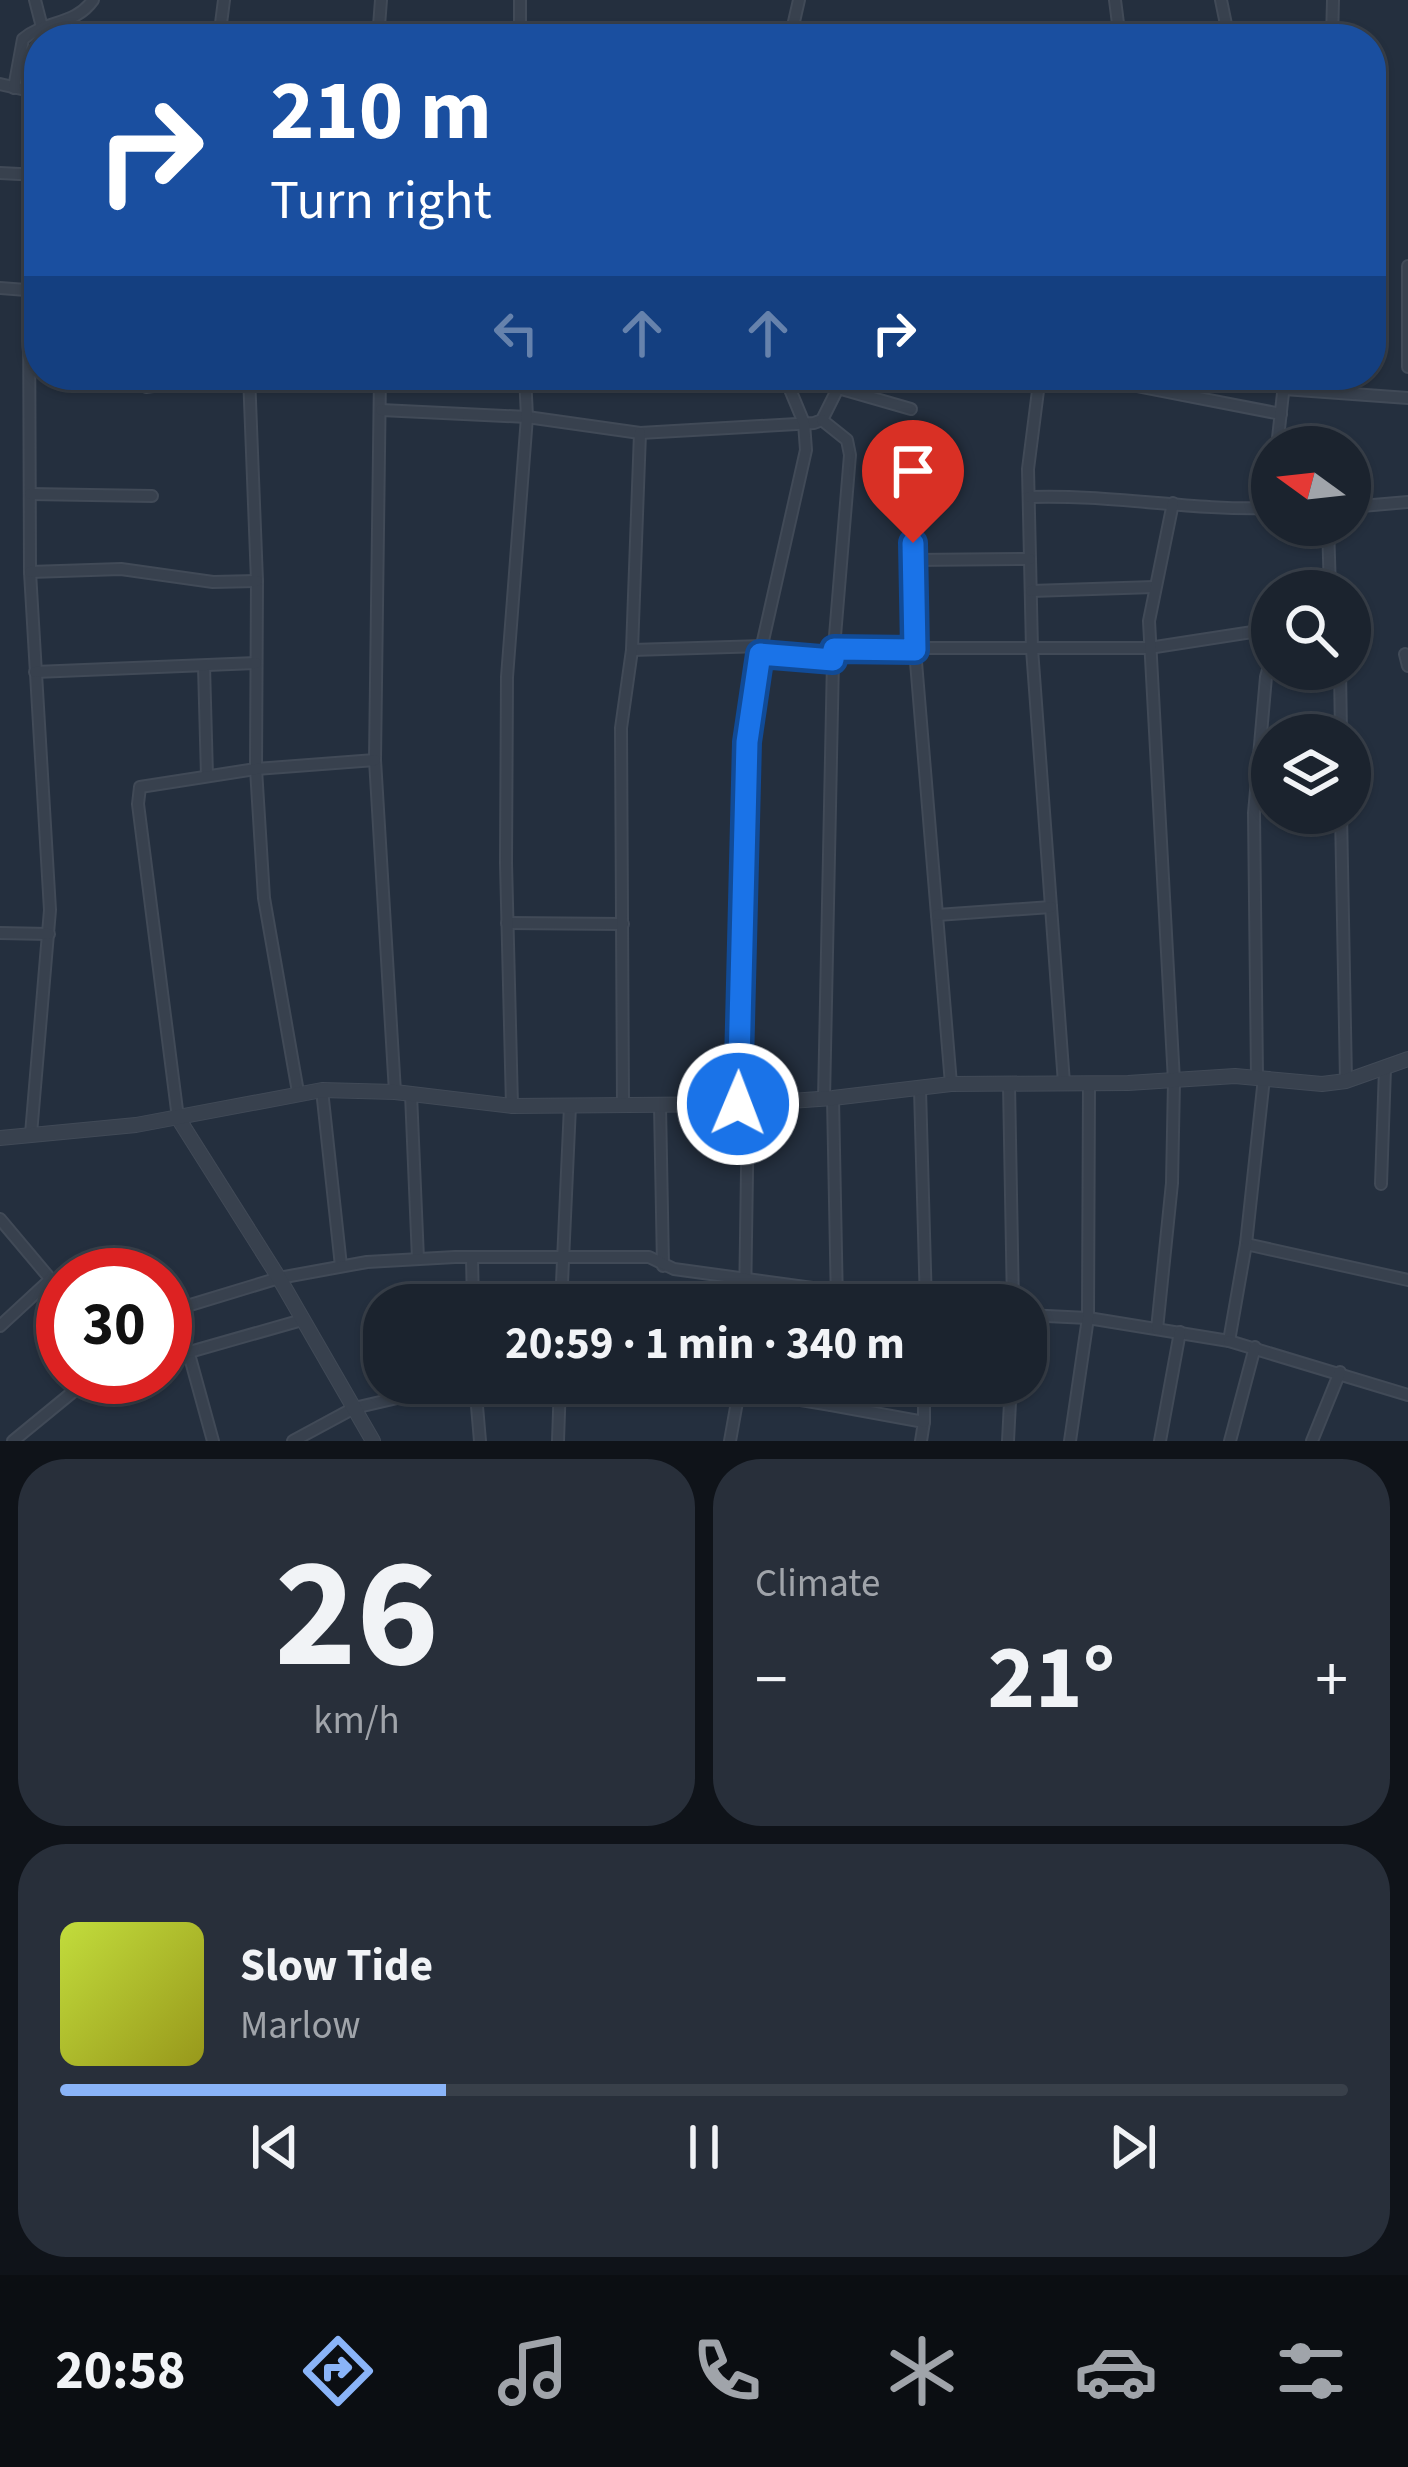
<!DOCTYPE html>
<html lang="en">
<head>
<meta charset="utf-8">
<style>
  :root { --surface:#1b232e; --page:#282f3a; --text:#f1f3f6; --muted:#a0a4aa; --line:#39404a; --accent:#8ab4f8 }
  body { margin:0; font-family:"Source Sans 3",sans-serif; background:var(--page); color:var(--text); height:100vh; display:flex; flex-direction:column; font-size:45px; white-space:nowrap }
  * { box-sizing:border-box; margin:0 }
  p { font-size:39px; color:var(--muted) }
  .icon { flex:none; width:66px; height:66px; fill:none; stroke:currentColor; stroke-width:2; stroke-linecap:round; stroke-linejoin:round }
  .map { position:relative; height:1441px; overflow:hidden }
  .drawer { display:flex; flex-direction:column; gap:18px; padding:18px; background:#0f1319; flex:1 }
  .drawer>* { flex:none }
  .guide { position:absolute; left:24px; top:24px; width:1362px; height:366px; border-radius:48px; box-shadow:0 3px 9px #0004,0 0 0 3px var(--line); background:#1a4fa0; color:#fff; overflow:hidden }
  .needle { width:78px; rotate:285deg }
  .controls { position:absolute; left:1251px; top:426px; display:grid; gap:24px }
  .controls a { display:grid; place-items:center; width:120px; height:120px; border-radius:50%; background:var(--surface); box-shadow:0 3px 9px #0004,0 0 0 3px var(--line); font-size:60px }
  .speed { position:absolute; left:36px; top:1248px; display:flex; gap:24px; font-size:60px; font-weight:700; text-align:center }
  .speed>* { display:grid; place-content:center; width:156px; height:156px; border-radius:50%; background:var(--surface); box-shadow:0 3px 9px #0004,0 0 0 3px var(--line); line-height:1 }
  .speed .limit { border:18px solid #d22; background:#fff; color:#111 }
  .pin { position:absolute; display:grid; place-items:center; width:102px; height:102px; color:#fff; margin:-123px -51px; border-radius:50% 50% 50% 0; rotate:-45deg; box-shadow:0 0 12px #0007 }
  .pin .icon { rotate:45deg }
  .me { position:absolute; width:132px; margin:-66px; rotate:1deg; stroke-linejoin:round; filter:drop-shadow(0 0 9px #0008) }
  .turn { display:flex; align-items:center; gap:42px; height:252px; padding:0 48px; font-size:54px }
  .turn .icon { width:156px; height:156px; stroke-width:2.5 }
  .turn b { display:block; font-size:84px; line-height:102px }
  .lanes { display:flex; align-items:center; height:114px; padding:0 48px; background:#0003; justify-content:center; gap:60px; direction:ltr }
  .lanes .off { opacity:.35 }
  .big { font-size:90px; font-weight:700; line-height:1.1 }
  .drawer .widget { flex:1; display:flex; flex-direction:column; justify-content:center; gap:18px; min-width:0; padding:0 42px; border-radius:48px; background:var(--page) }
  .drawer .dial { align-items:center; gap:0 }
  .dial b { font-size:156px; line-height:1 }
  .song { display:flex; align-items:center; gap:36px }
  .cover { width:144px; height:144px; border-radius:18px; background:linear-gradient(135deg,hsl(70 70% 55%),hsl(60 70% 35%)) }
  .played { height:12px; border-radius:6px; background:linear-gradient(90deg,var(--accent) 30%,var(--line) 30%) }
  .keys { display:flex; justify-content:space-around; direction:ltr }
  .heat { display:flex; justify-content:space-between; align-items:center; font-size:66px; direction:ltr }
  .drawer .tiles { flex:1; display:grid; gap:18px; grid-template-columns:1fr 1fr }
  .widget:last-child { grid-column:span 2 }
  .trip { position:absolute; left:363px; top:1284px; width:684px; height:120px; border-radius:48px; background:var(--surface); box-shadow:0 3px 9px #0004,0 0 0 3px var(--line); font-weight:700; line-height:120px; text-align:center }
  .tab-bar { display:flex; height:192px; justify-content:space-around; align-items:center; background:#0b0e12; color:var(--muted) }
  .tab-bar .icon { width:84px; height:84px }
  .tab-bar .active { color:var(--accent) }
  .tab-bar b { font-size:54px; color:var(--text) }
  .map>svg:first-child { display:block }
  .lines { fill:none; stroke-linecap:round; stroke-linejoin:round }
  .minor-casing { stroke:#414a57; stroke-width:14 }
  .tertiary-casing { stroke:#414a57; stroke-width:16 }
  .minor { stroke:#38414e; stroke-width:10 }
  .tertiary { stroke:#38414e; stroke-width:14 }
  .route-casing { stroke:#114b97; stroke-width:30 }
  .route { stroke:#1a73e8; stroke-width:21 }
</style>
</head>
<body>
<div class="map">
<svg width="1408" height="1441" viewBox="0 0 1408 1441">
  <rect width="100%" height="100%" fill="#242f3e"/>
  <g class="lines">
    <g class="minor-casing">
      <g id="minor">
        <polyline points="35,0 42,27"/>
        <polyline points="1115,0 1120,39"/>
        <polyline points="1221,0 1229,39"/>
        <polyline points="219,39 224,0"/>
        <polyline points="378,39 381,0"/>
        <polyline points="520,39 520,0"/>
        <polyline points="790,39 799,0"/>
        <polyline points="1332,39 1333,0"/>
        <polyline points="0,84 39,93"/>
        <path d="M14 88 23 39C45 20 75 26 93 0"/>
        <polyline points="0,173 39,175"/>
        <polyline points="1408,266 1408,367"/>
        <polyline points="0,288 39,291"/>
        <polyline points="29,291 30,572 50,910 31,1134"/>
        <polyline points="249,375 257,581 256,769 264,898 298,1092"/>
        <polyline points="380,375 375,760 395,1092"/>
        <polyline points="1040,375 1028,469 1032,649 1064,1083"/>
        <polyline points="1080,375 1281,414"/>
        <polyline points="146,387 231,375"/>
        <polyline points="838,388 911,409"/>
        <polyline points="1284,389 1408,398"/>
        <polyline points="381,410 527,417 640,433 814,423 822,420 838,388 838,375"/>
        <polyline points="822,420 847,440 850,455 833,660 824,1099"/>
        <polyline points="1277,447 1285,375"/>
        <polyline points="924,468 912,560 915,650 951,1084"/>
        <polyline points="30,494 152,496"/>
        <path d="M1029 497C1111 494 1191 511 1272 508"/>
        <polyline points="1350,507 1408,502"/>
        <polyline points="1328,525 1330,591"/>
        <polyline points="912,560 1030,559"/>
        <polyline points="30,572 121,569 213,582 257,581"/>
        <polyline points="1031,591 1154,587"/>
        <polyline points="834,648 1149,648 1272,629"/>
        <polyline points="632,650 763,646"/>
        <polyline points="760,654 833,660"/>
        <polyline points="1405,654 1408,666"/>
        <polyline points="204,666 207,776"/>
        <polyline points="1340,669 1341,735"/>
        <polyline points="35,672 256,663"/>
        <polyline points="1279,813 1341,814"/>
        <polyline points="1341,813 1346,1081"/>
        <polyline points="937,915 1051,907"/>
        <polyline points="507,923 623,924"/>
        <polyline points="0,933 49,934"/>
        <polyline points="1257,1077 1254,813 1266,677 1272,656"/>
        <polyline points="1009,1084 1013,1305"/>
        <polyline points="920,1089 926,1305"/>
        <polyline points="322,1090 341,1266"/>
        <polyline points="411,1094 418,1259"/>
        <polyline points="833,1098 837,1305"/>
        <polyline points="738,1104 747,741 760,654 806,450 804,423 784,375"/>
        <polyline points="660,1105 663,1266"/>
        <polyline points="512,1106 506,863 507,677 527,417 525,375"/>
        <polyline points="623,1106 621,728 632,650 640,433"/>
        <polyline points="178,1118 138,804 140,787 256,769 375,760"/>
        <polyline points="1381,1184 1385,1068"/>
        <polyline points="0,1219 63,1294"/>
        <polyline points="1246,1244 1408,1280"/>
        <polyline points="472,1257 473,1305"/>
        <polyline points="561,1305 570,1106"/>
        <polyline points="745,1305 748,1104"/>
        <polyline points="177,1309 279,1278 367,1262 455,1257 649,1257 674,1269 937,1305"/>
        <polyline points="1026,1315 1088,1318 1229,1341 1246,1244 1264,1078"/>
        <polyline points="0,1326 51,1279"/>
        <polyline points="1157,1329 1172,1183 1174,1081 1149,621 1173,503"/>
        <polyline points="1229,1341 1408,1395"/>
        <polyline points="189,1354 213,1441"/>
        <polyline points="165,1359 302,1320"/>
        <polyline points="475,1383 480,1441"/>
        <polyline points="698,1383 831,1405"/>
        <polyline points="832,1383 831,1405 924,1422 921,1441"/>
        <polyline points="924,1422 924,1383"/>
        <polyline points="13,1441 91,1377"/>
        <polyline points="293,1441 354,1408 462,1383"/>
        <polyline points="558,1441 560,1383"/>
        <polyline points="730,1441 740,1385"/>
        <polyline points="1008,1441 1011,1383"/>
        <polyline points="1070,1441 1088,1318 1089,1084"/>
        <polyline points="1160,1441 1180,1332"/>
        <polyline points="1230,1441 1255,1347"/>
        <polyline points="1312,1441 1340,1372"/>
      </g>
    </g>
    <g class="tertiary-casing">
      <g id="tertiary">
        <polyline points="178,1118 279,1278 373,1441"/>
        <polyline points="0,1138 136,1125 322,1090 395,1092 512,1106 748,1104 833,1098 951,1084 1128,1083 1235,1076 1322,1084 1346,1081 1408,1059"/>
      </g>
    </g>
    <use href="#minor" class="minor"/>
    <use href="#tertiary" class="tertiary"/>
  </g>
  <g class="lines">
    <g class="route-casing">
      <polyline id="route" points="738,1104 747,742 760,654 833,660 834,649 915,650 913,543"/>
    </g>
    <use href="#route" class="route"/>
  </g>
</svg>
<div class="controls">
<a><svg class="needle" viewBox="-14 -14 28 28"><path d="M0-13l5 13h-10z" fill="#e53935"/><path d="M0 13l5-13h-10z" fill="#a0a4aa"/></svg></a>
<a><svg class="icon" aria-label="search" viewBox="0 0 24 24"><circle cx="10" cy="10" r="6"/><path d="M15 15l6 6"/></svg></a>
<a><svg class="icon" aria-label="layers" viewBox="0 0 24 24"><path d="M12 4l9 5-9 5-9-5zM3 14l9 5 9-5"/></svg></a>
</div>
<div class="speed"><div class="limit">30</div></div>
<div class="pin" style="left:913px;top:543px;background:#d93025"><svg class="icon" aria-label="arrive" viewBox="0 0 24 24"><path d="M6 21V4h12l-3 4 3 4H6"/></svg></div>
<svg class="me" style="left:738px;top:1104px" viewBox="-20 -20 40 40"><circle r="17" fill="#1a73e8" stroke="#fff" stroke-width="3"/><path d="M0-11L8 9 0 5-8 9z" fill="#fff"/></svg>
<div class="trip">20:59 · 1 min · 340 m</div>
<div class="guide">
<div class="turn"><svg class="icon" aria-label="right" viewBox="0 0 24 24"><path d="M7 20v-9h11M14 6l5 5-5 5"/></svg><div><b>210 m</b>Turn right</div></div>
<div class="lanes"><svg class="icon off" aria-label="left" viewBox="0 0 24 24"><path d="M17 20v-9H6M10 6l-5 5 5 5"/></svg><svg class="icon off" aria-label="ahead" viewBox="0 0 24 24"><path d="M12 20V5M6 11l6-6 6 6"/></svg><svg class="icon off" aria-label="ahead" viewBox="0 0 24 24"><path d="M12 20V5M6 11l6-6 6 6"/></svg><svg class="icon" aria-label="right" viewBox="0 0 24 24"><path d="M7 20v-9h11M14 6l5 5-5 5"/></svg></div>
</div>
</div>
<section class="drawer">
<div class="tiles">
<div class="widget dial"><b>26</b><p>km/h</p></div>
<div class="widget"><p>Climate</p>
<div class="heat"><a>−</a><b class="big">21°</b><a>+</a></div>
</div>
<div class="widget">
<div class="song"><i class="cover"></i><div><b>Slow Tide</b><p>Marlow</p></div></div>
<div class="played"></div>
<div class="keys"><svg class="icon" aria-label="previous" viewBox="0 0 24 24"><path d="M18 5L8 12l10 7zM5 5v14"/></svg><svg class="icon" aria-label="pause" viewBox="0 0 24 24"><path d="M8 5v14M16 5v14"/></svg><svg class="icon" aria-label="next" viewBox="0 0 24 24"><path d="M6 5l10 7-10 7zM19 5v14"/></svg></div>
</div>
</div>
</section>
<nav class="tab-bar">
<b>20:58</b>
<svg class="icon active" aria-label="directions" viewBox="0 0 24 24"><path d="M12 3l9 9-9 9-9-9zM9 14v-3h6M13 9l2 2-2 2"/></svg>
<svg class="icon" aria-label="music" viewBox="0 0 24 24"><path d="M9 18V5l10-2v13"/><circle cx="6" cy="18" r="3"/><circle cx="16" cy="16" r="3"/></svg>
<svg class="icon" aria-label="phone" viewBox="0 0 24 24"><path d="M5 4h4l2 5-3 2q2 4 5 5l2-3 5 2v4C11 20 4 13 5 4z"/></svg>
<svg class="icon" aria-label="climate" viewBox="0 0 24 24"><path d="M12 3v18M4 7l16 10M4 17L20 7"/></svg>
<svg class="icon" aria-label="car" viewBox="0 0 24 24"><path d="M5 17H2v-5l4-1 3-4h7l3 4 3 1v5h-3M9 17h6M6 11h13"/><circle cx="7" cy="17" r="2"/><circle cx="17" cy="17" r="2"/></svg>
<svg class="icon" aria-label="filters" viewBox="0 0 24 24"><path d="M4 7h16M4 17h16"/><circle cx="9" cy="7" r="2"/><circle cx="15" cy="17" r="2"/></svg>
</nav>
</body>
</html>
